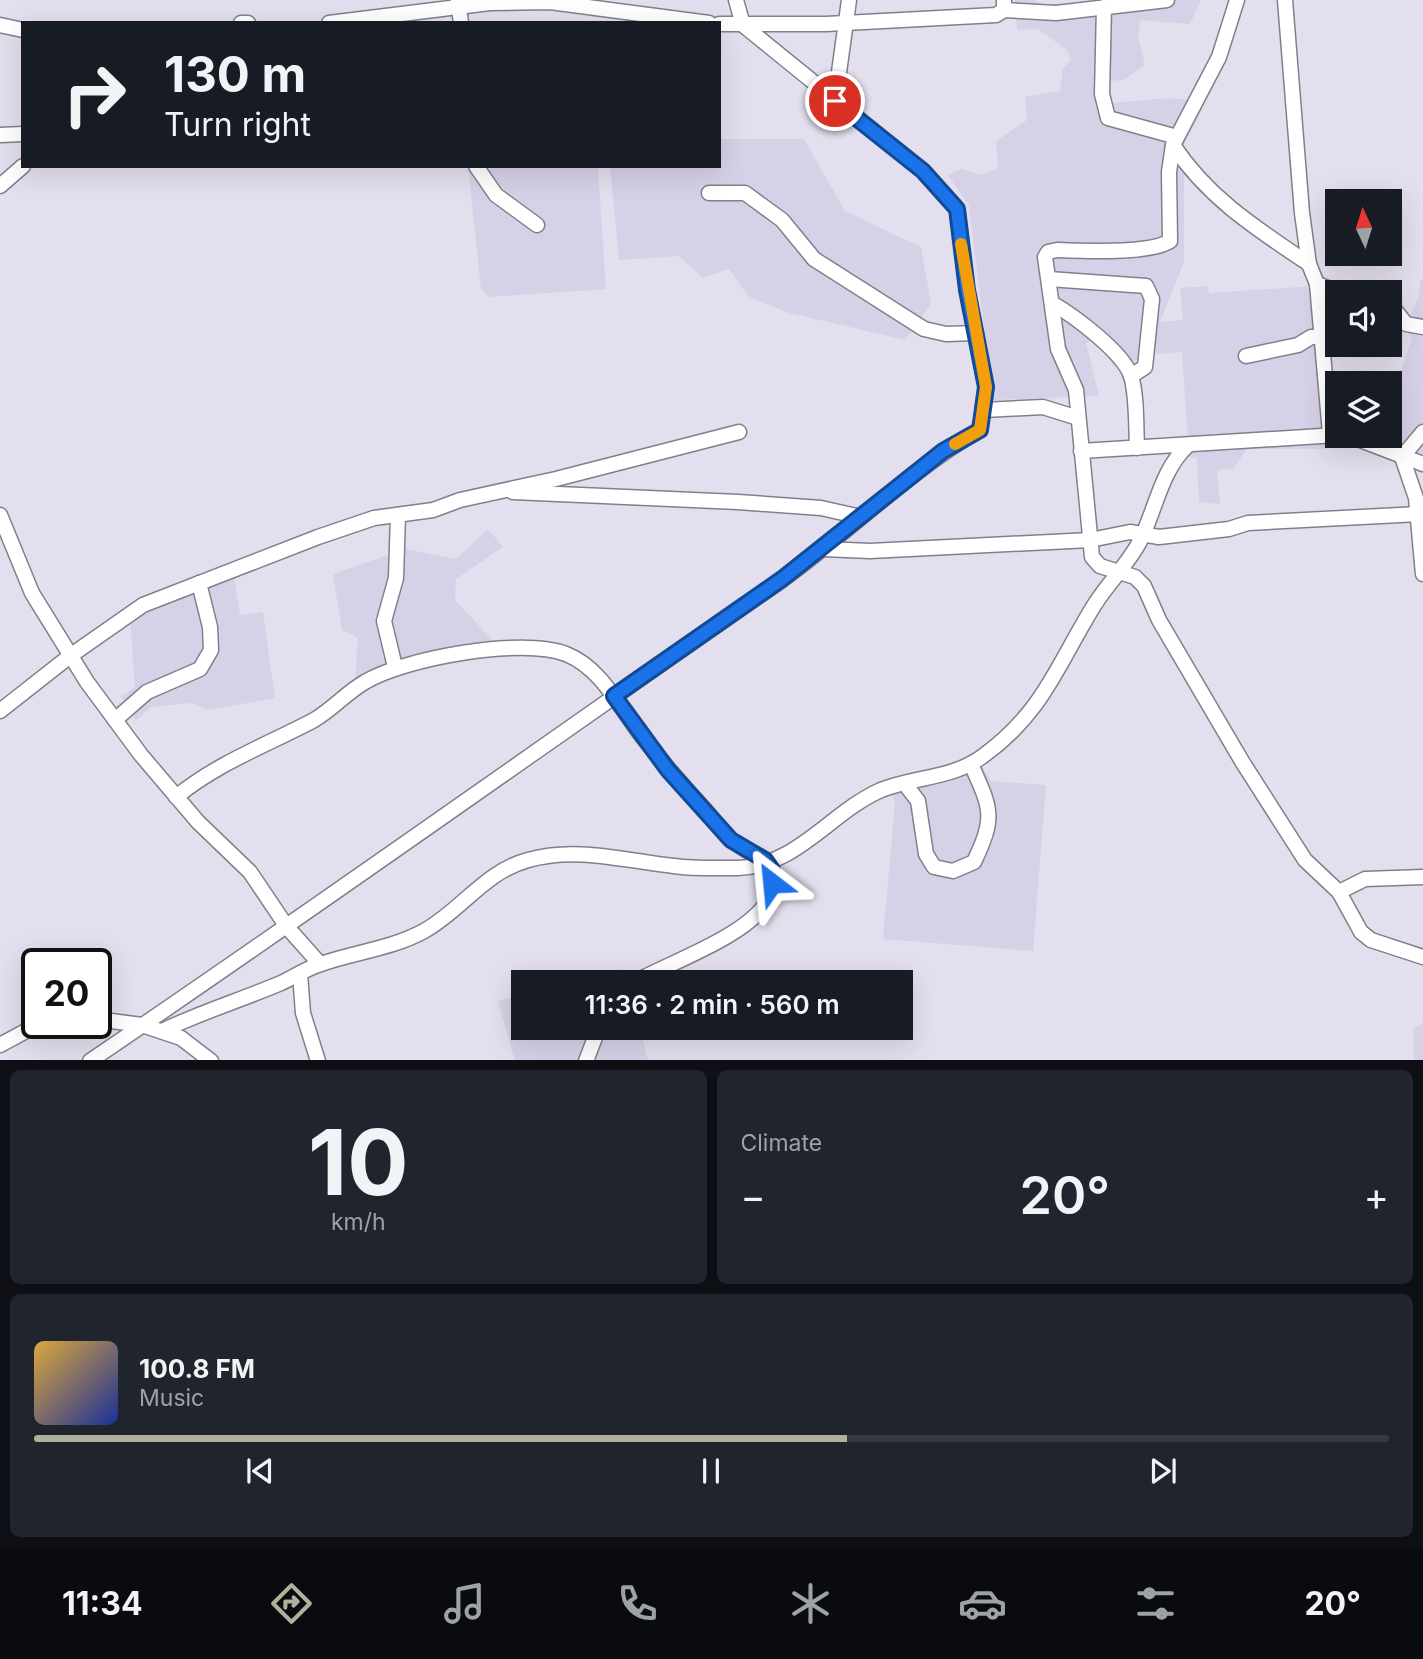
<!DOCTYPE html>
<html lang="en">
<head>
<meta charset="utf-8">
<style>
  :root { --surface:#171b24; --page:#20242c; --text:#f1f3f6; --muted:#9ea1a6; --line:#363941; --accent:#afb19c }
  body { margin:0; font-family:Inter,sans-serif; background:var(--page); color:var(--text); height:100vh; display:flex; flex-direction:column; font-size:26px; white-space:nowrap }
  * { box-sizing:border-box; margin:0 }
  p { font-size:23px; color:var(--muted) }
  .icon { flex:none; width:38px; height:38px; fill:none; stroke:currentColor; stroke-width:2; stroke-linecap:round; stroke-linejoin:round }
  .map { position:relative; height:1060px; overflow:hidden }
  .side { display:flex; flex-direction:column; gap:10px; padding:10px; background:#0d0f14; flex:1 }
  .side>* { flex:none }
  .banner { position:absolute; left:21px; top:21px; width:700px; height:147px; border-radius:0px; box-shadow:0 7px 28px #0002; background:#171b24; color:var(--text); overflow:hidden }
  .needle { width:46px; rotate:356deg }
  .buttons { position:absolute; left:1325px; top:189px; display:grid; gap:14px }
  .buttons a { display:grid; place-items:center; width:77px; height:77px; border-radius:0px; background:var(--surface); box-shadow:0 7px 28px #0002; font-size:35px }
  .speed { position:absolute; left:21px; top:948px; display:flex; gap:14px; font-size:35px; font-weight:700; text-align:center }
  .speed>* { display:grid; place-content:center; width:91px; height:91px; border-radius:50%; background:var(--surface); box-shadow:0 7px 28px #0002; line-height:1 }
  .speed .limit { border:4px solid #111; border-radius:10px; background:#fff; color:#111 }
  .pin { position:absolute; display:grid; place-items:center; width:60px; height:60px; color:#fff; margin:-30px; border:4px solid #fff; border-radius:50%; box-shadow:0 2px 7px #0007 }
  .me { position:absolute; width:77px; margin:-38px; rotate:331deg; stroke-linejoin:round; filter:drop-shadow(0 0 5px #0008) }
  .turn { display:flex; align-items:center; gap:24px; height:147px; padding:0 28px; font-size:32px }
  .turn .icon { width:91px; height:91px; stroke-width:2.5 }
  .turn b { display:block; font-size:49px; line-height:60px }
  .big { font-size:52px; font-weight:600; line-height:1.1 }
  .side .card { flex:1; display:flex; flex-direction:column; justify-content:center; gap:10px; min-width:0; padding:0 24px; border-radius:10px; background:var(--page) }
  .side .dial { align-items:center; gap:0 }
  .dial b { font-size:91px; line-height:1 }
  .song { display:flex; align-items:center; gap:21px }
  .cover { width:84px; height:84px; border-radius:10px; background:linear-gradient(135deg,hsl(40 70% 55%),hsl(230 70% 35%)) }
  .played { height:7px; border-radius:4px; background:linear-gradient(90deg,var(--accent) 60%,var(--line) 60%) }
  .keys { display:flex; justify-content:space-around; direction:ltr }
  .heat { display:flex; justify-content:space-between; align-items:center; font-size:38px; direction:ltr }
  .side .tiles { flex:1; display:grid; gap:10px; grid-template-columns:1fr 1fr }
  .card:last-child { grid-column:span 2 }
  .trip { position:absolute; left:511px; top:970px; width:402px; height:70px; border-radius:0px; background:var(--surface); box-shadow:0 7px 28px #0002; font-weight:600; line-height:70px; text-align:center }
  .tabs { display:flex; height:112px; justify-content:space-around; align-items:center; background:#090b0e; color:var(--muted) }
  .tabs .icon { width:49px; height:49px }
  .tabs .selected { color:var(--accent) }
  .tabs b { font-size:32px; color:var(--text) }
  .map>svg:first-child { display:block }
  .built { fill:#d7d1e7 }
  .lines { fill:none; stroke-linecap:round; stroke-linejoin:round }
  .minor-casing { stroke:#827f8c; stroke-width:17 }
  .minor { stroke:#fff; stroke-width:14 }
  .route-casing { stroke:#114b97; stroke-width:18 }
  .route { stroke:#1a73e8; stroke-width:12 }
  .slow { stroke:#f59e0b; stroke-width:12 }
</style>
</head>
<body>
<div class="map">
<svg width="1423" height="1061" viewBox="0 0 1423 1061">
  <rect width="100%" height="100%" fill="#e3dfee"/>
  <g class="built">
    <polygon points="1015,0 1033,0 1041,5 1111,0 1201,0 1190,24 1140,20 1138,36 1145,65 1124,80 1108,81 1110,103 1170,98 1190,100 1203,108 1184,145 1184,262 1160,322 1183,320 1180,288 1208,286 1209,293 1313,286 1326,449 1247,449 1233,469 1217,470 1220,504 1199,502 1197,458 1189,457 1182,352 1155,354 1115,367 1094,340 1086,343 1099,396 993,400 969,206 948,175 961,169 981,175 998,168 996,141 1027,120 1025,97 1060,91 1063,68 1071,60 1067,50 1038,29 1017,30"/>
    <polygon points="719,139 804,139 845,211 921,247 931,304 905,340 786,312 748,296 729,269 703,278 679,256 619,260 610,166 719,166"/>
    <polygon points="468,166 598,168 606,289 488,297 481,289"/>
    <polygon points="1421,279 1423,280 1423,457 1399,450 1379,436 1390,436 1390,404 1412,338 1398,322 1410,316 1418,298"/>
    <polygon points="488,529 503,547 456,579 455,600 496,644 408,658 355,678 358,638 342,630 333,574 405,549 456,559"/>
    <polygon points="234,577 240,615 263,612 275,698 208,710 191,703 151,707 136,721 122,696 135,687 130,620"/>
    <polygon points="983,768 991,781 1046,785 1033,951 883,939 895,802 891,794 894,791"/>
    <polygon points="625,969 628,982 558,982 572,975"/>
    <polygon points="523,995 523,1027 639,1027 648,1060 515,1060 498,1001"/>
    <polygon points="1423,1023 1423,1060 1414,1060 1413,1029"/>
  </g>
  <g class="lines">
    <g class="minor-casing">
      <g id="minor">
        <polyline points="458,0 461,23"/>
        <path d="M1237 0 1219 57 1173 145 1169 172 1170 241C1151 254 1082 251 1057 250L1048 252 1045 257 1058 349 1076 390 1092 557 1100 566 1135 577 1144 586 1159 620 1243 763 1305 860 1339 892 1361 932 1371 940 1423 957"/>
        <polyline points="1285,0 1302,213 1309,264 1317,284 1330,434"/>
        <polyline points="1104,7 1102,94 1108,118 1177,137"/>
        <polyline points="1004,10 1056,13 1167,0"/>
        <polyline points="241,23 248,23"/>
        <polyline points="329,23 490,3 550,2 709,23"/>
        <polyline points="719,24 826,24 996,15 1004,10 1004,0"/>
        <polyline points="0,25 23,30"/>
        <polyline points="835,101 849,0"/>
        <polyline points="0,135 23,134"/>
        <path d="M1173 145C1208 198 1257 229 1309 264"/>
        <polyline points="476,166 496,195 537,225"/>
        <polyline points="0,186 23,166"/>
        <polyline points="709,193 745,193 782,220 814,259 924,329 946,334 976,333"/>
        <polyline points="1049,279 1146,286 1152,299 1145,367 1131,376"/>
        <polyline points="1317,284 1339,292"/>
        <path d="M1052 303C1074 316 1123 352 1131 376 1137 395 1136 427 1137 448"/>
        <polyline points="1390,307 1395,310 1406,324 1423,327"/>
        <polyline points="1246,356 1298,345 1311,337 1323,337"/>
        <polyline points="984,410 1043,407 1078,418"/>
        <polyline points="1423,432 1402,457 1416,498 1423,574"/>
        <polyline points="1350,436 1423,464"/>
        <polyline points="1081,451 1337,435"/>
        <polyline points="513,492 738,502 821,508 861,517"/>
        <polyline points="0,515 32,593 87,682 141,755 198,822 250,872 287,927 320,964"/>
        <polyline points="823,549 870,551 1090,540 1130,532 1159,537 1229,529 1248,523 1419,514"/>
        <polyline points="395,667 384,621 396,578 398,515"/>
        <polyline points="0,711 70,656 143,605 318,537 374,518 433,510 460,500 556,479 739,432"/>
        <polyline points="115,720 147,692 200,669 211,650 210,627 199,583"/>
        <path d="M905 784 918 801 926 854 934 867 953 871 974 862C996 816 991 809 971 764"/>
        <path d="M176 797C219 762 267 745 314 720 333 709 347 692 365 682 405 658 522 637 566 654 602 668 621 710 644 739 664 764 684 787 706 811 714 820 721 831 730 839 744 851 761 855 772 870 772 880 772 893 767 902 745 937 671 962 635 982"/>
        <polyline points="1339,892 1365,879 1423,877"/>
        <polyline points="300,974 303,1013 318,1061"/>
        <polyline points="96,1019 142,1025 181,1038 211,1061"/>
        <path d="M162 1031C201 1012 241 1000 281 983 294 977 307 968 321 964 355 952 391 949 424 931 462 910 484 872 528 860 576 846 626 861 674 866 695 869 717 868 738 868 797 866 831 812 881 790 916 776 952 779 983 756 1044 712 1058 663 1095 604 1109 582 1128 564 1140 541 1156 509 1161 470 1188 445"/>
        <polyline points="0,1045 39,1024"/>
        <path d="M90 1061C322 904 549 741 779 582 848 533 907 472 980 430L986 387 967 290 957 209 923 171 743 25 736 0"/>
        <polyline points="586,1061 599,1027"/>
      </g>
    </g>
    <use href="#minor" class="minor"/>
  </g>
  <g class="lines">
    <g class="route-casing">
      <polyline id="route" points="772,883 772,870 765,860 731,840 668,770 614,696 782,579 943,451 980,430 986,387 967,290 957,209 923,171 835,101"/>
    </g>
    <use href="#route" class="route"/>
    <polyline class="slow" points="955,444 980,430 986,387 961,244"/>
  </g>
</svg>
<div class="buttons">
<a><svg class="needle" viewBox="-14 -14 28 28"><path d="M0-13l5 13h-10z" fill="#e53935"/><path d="M0 13l5-13h-10z" fill="#9ea1a6"/></svg></a>
<a><svg class="icon" aria-label="sound" viewBox="0 0 24 24"><path d="M4 9h4l5-4v14l-5-4H4zM17 9q2 3 0 6"/></svg></a>
<a><svg class="icon" aria-label="layers" viewBox="0 0 24 24"><path d="M12 4l9 5-9 5-9-5zM3 14l9 5 9-5"/></svg></a>
</div>
<div class="speed"><div class="limit">20</div></div>
<div class="pin" style="left:835px;top:101px;background:#d93025"><svg class="icon" aria-label="arrive" viewBox="0 0 24 24"><path d="M6 21V4h12l-3 4 3 4H6"/></svg></div>
<svg class="me" style="left:772px;top:883px" viewBox="-20 -20 40 40"><path d="M0-17L14 15 0 8-14 15z" fill="#1a73e8" stroke="#fff" stroke-width="4"/></svg>
<div class="trip">11:36 · 2 min · 560 m</div>
<div class="banner">
<div class="turn"><svg class="icon" aria-label="right" viewBox="0 0 24 24"><path d="M7 20v-9h11M14 6l5 5-5 5"/></svg><div><b>130 m</b>Turn right</div></div>
</div>
</div>
<section class="side">
<div class="tiles">
<div class="card dial"><b>10</b><p>km/h</p></div>
<div class="card"><p>Climate</p>
<div class="heat"><a>−</a><b class="big">20°</b><a>+</a></div>
</div>
<div class="card">
<div class="song"><i class="cover"></i><div><b>100.8 FM</b><p>Music</p></div></div>
<div class="played"></div>
<div class="keys"><svg class="icon" aria-label="previous" viewBox="0 0 24 24"><path d="M18 5L8 12l10 7zM5 5v14"/></svg><svg class="icon" aria-label="pause" viewBox="0 0 24 24"><path d="M8 5v14M16 5v14"/></svg><svg class="icon" aria-label="next" viewBox="0 0 24 24"><path d="M6 5l10 7-10 7zM19 5v14"/></svg></div>
</div>
</div>
</section>
<nav class="tabs">
<b>11:34</b>
<svg class="icon selected" aria-label="directions" viewBox="0 0 24 24"><path d="M12 3l9 9-9 9-9-9zM9 14v-3h6M13 9l2 2-2 2"/></svg>
<svg class="icon" aria-label="music" viewBox="0 0 24 24"><path d="M9 18V5l10-2v13"/><circle cx="6" cy="18" r="3"/><circle cx="16" cy="16" r="3"/></svg>
<svg class="icon" aria-label="phone" viewBox="0 0 24 24"><path d="M5 4h4l2 5-3 2q2 4 5 5l2-3 5 2v4C11 20 4 13 5 4z"/></svg>
<svg class="icon" aria-label="climate" viewBox="0 0 24 24"><path d="M12 3v18M4 7l16 10M4 17L20 7"/></svg>
<svg class="icon" aria-label="car" viewBox="0 0 24 24"><path d="M5 17H2v-5l4-1 3-4h7l3 4 3 1v5h-3M9 17h6M6 11h13"/><circle cx="7" cy="17" r="2"/><circle cx="17" cy="17" r="2"/></svg>
<svg class="icon" aria-label="filters" viewBox="0 0 24 24"><path d="M4 7h16M4 17h16"/><circle cx="9" cy="7" r="2"/><circle cx="15" cy="17" r="2"/></svg>
<b>20°</b>
</nav>
</body>
</html>
